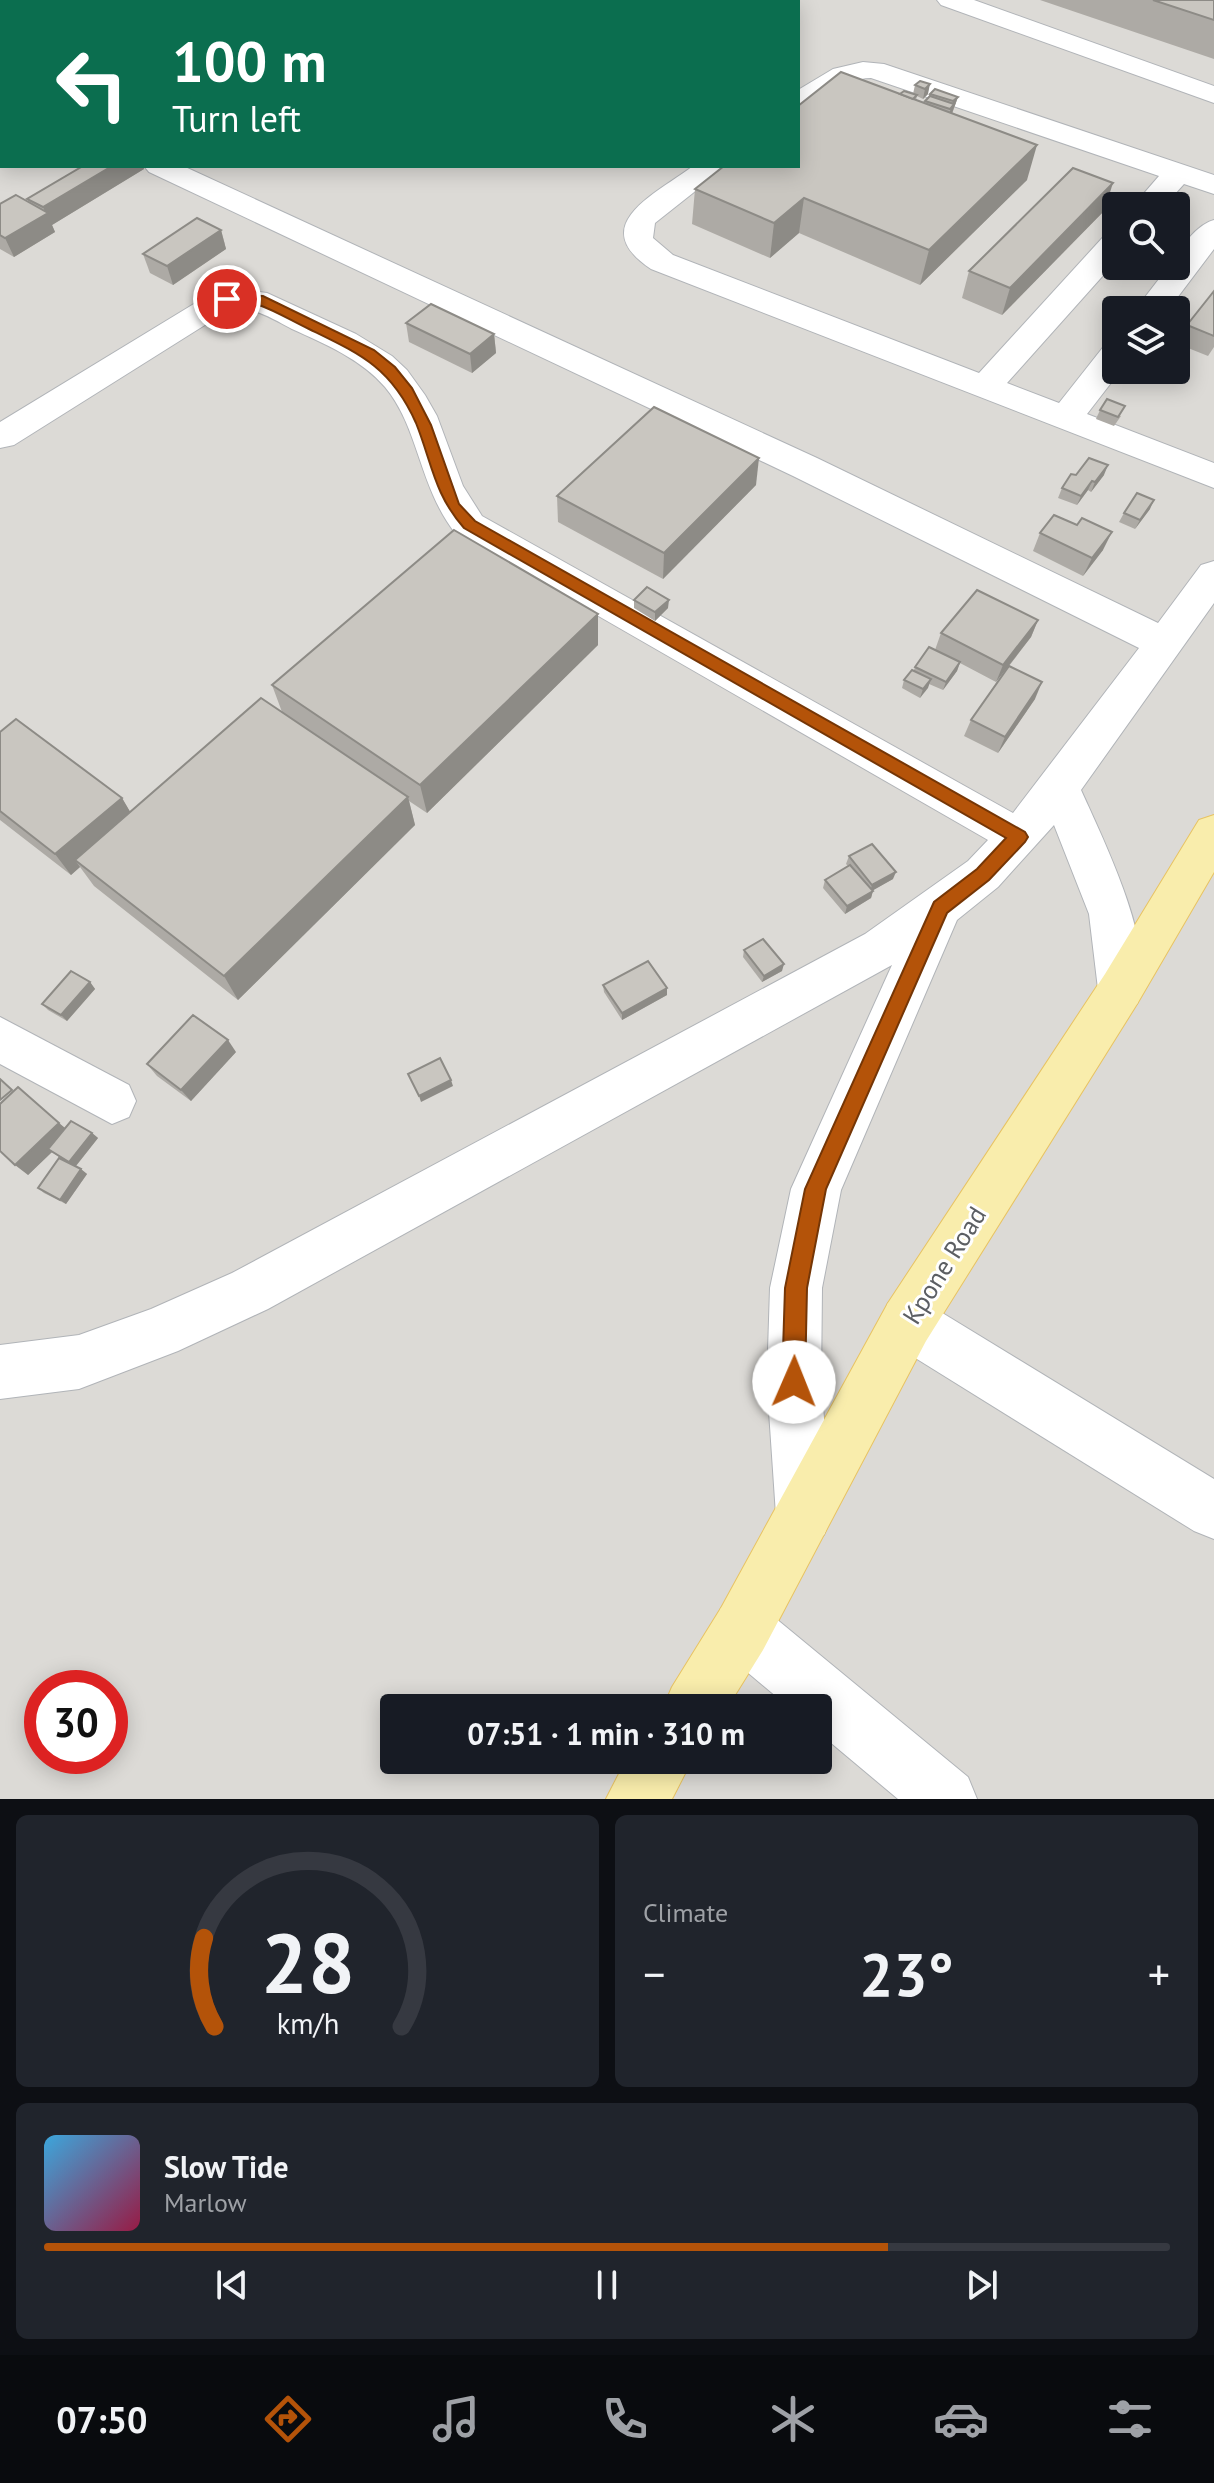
<!DOCTYPE html>
<html lang="en">
<head>
<meta charset="utf-8">
<style>
  :root { --surface:#171b24; --page:#20242c; --text:#f1f3f6; --muted:#9ea1a6; --line:#363941; --accent:#b45309 }
  body { margin:0; font-family:"PT Sans",sans-serif; background:var(--page); color:var(--text); height:100vh; display:flex; flex-direction:column; font-size:30px; white-space:nowrap }
  * { box-sizing:border-box; margin:0 }
  p { font-size:26px; color:var(--muted) }
  .icon { flex:none; width:44px; height:44px; fill:none; stroke:currentColor; stroke-width:2; stroke-linecap:round; stroke-linejoin:round }
  .map { position:relative; height:1799px; overflow:hidden }
  .sheet { display:flex; flex-direction:column; gap:16px; padding:16px; background:#0d0f14; flex:1 }
  .sheet>* { flex:none }
  .top-card { position:absolute; left:0px; top:0px; width:800px; height:168px; box-shadow:0 4px 20px #0003; background:#0b6e4f; color:#fff; overflow:hidden }
  .fabs { position:absolute; left:1102px; top:192px; display:grid; gap:16px }
  .fabs a { display:grid; place-items:center; width:88px; height:88px; border-radius:8px; background:var(--surface); box-shadow:0 4px 20px #0003; font-size:40px }
  .speed { position:absolute; left:24px; top:1670px; display:flex; gap:16px; font-size:40px; font-weight:700; text-align:center }
  .speed>* { display:grid; place-content:center; width:104px; height:104px; border-radius:50%; background:var(--surface); box-shadow:0 4px 20px #0003; line-height:1 }
  .speed .limit { border:12px solid #d22; background:#fff; color:#111 }
  .pin { position:absolute; display:grid; place-items:center; width:68px; height:68px; color:#fff; margin:-34px; border:4px solid #fff; border-radius:50%; box-shadow:0 2px 8px #0007 }
  .me { position:absolute; width:88px; margin:-44px; rotate:1deg; stroke-linejoin:round; filter:drop-shadow(0 0 6px #0008) }
  .turn { display:flex; align-items:center; gap:28px; height:168px; padding:0 40px; font-size:36px }
  .turn .icon { width:104px; height:104px; stroke-width:2.5 }
  .turn b { display:block; font-size:56px; line-height:68px }
  .big { font-size:60px; font-weight:600; line-height:1.1 }
  .sheet .widget { flex:1; display:flex; flex-direction:column; justify-content:center; gap:12px; min-width:0; padding:0 28px; border-radius:12px; background:var(--page) }
  .sheet .dial { align-items:center; gap:0 }
  .dial svg { height:208px; overflow:visible; fill:none; stroke:var(--line); stroke-width:7; stroke-linecap:round; text-anchor:middle }
  .dial text { fill:var(--text); stroke:none }
  .song { display:flex; align-items:center; gap:24px }
  .cover { width:96px; height:96px; border-radius:12px; background:linear-gradient(135deg,hsl(200 70% 55%),hsl(340 70% 35%)) }
  .played { height:8px; border-radius:4px; background:linear-gradient(90deg,var(--accent) 75%,var(--line) 75%) }
  .keys { display:flex; justify-content:space-around; direction:ltr }
  .heat { display:flex; justify-content:space-between; align-items:center; font-size:44px; direction:ltr }
  .sheet .tiles { flex:1; display:grid; gap:16px; grid-template-columns:1fr 1fr }
  .widget:last-child { grid-column:span 2 }
  .trip { position:absolute; left:380px; top:1694px; width:452px; height:80px; border-radius:8px; background:var(--surface); box-shadow:0 4px 20px #0003; font-weight:600; line-height:80px; text-align:center }
  .menu { display:flex; height:128px; justify-content:space-around; align-items:center; background:#090b0e; color:var(--muted) }
  .menu .icon { width:56px; height:56px }
  .menu .active { color:var(--accent) }
  .menu b { font-size:36px; color:var(--text) }
  .map>svg:first-child { display:block }
  .industrial { fill:#dcdad6; fill-rule:evenodd }
  .lines { fill:none; stroke-linecap:round; stroke-linejoin:round }
  .minor-casing { stroke:#b1b4b8; stroke-width:2 }
  .major-casing { stroke:#e8c362; stroke-width:2 }
  .minor { fill:#fff; fill-rule:evenodd }
  .major { fill:#f9edac; fill-rule:evenodd }
  .wall { fill:#adaaa5 }
  .shaded-wall { fill:#8d8b86 }
  .building { fill:#c9c6c0; stroke:#8d8b86; stroke-width:2 }
  .route { fill:#b45309; stroke:#753606; stroke-width:2 }
  .labels { text-anchor:middle; dominant-baseline:central; stroke-width:6; stroke-linejoin:round; paint-order:stroke }
  .street-label { font-size:26px; fill:#5c5f63; stroke:#fff }
</style>
</head>
<body>
<div class="map">
<svg width="1214" height="1799" viewBox="0 0 1214 1799">
  <rect width="100%" height="100%" fill="#edebe4"/>
  <path class="industrial" d="M0 0H1214V1799H0ZM2 2H798V166H2ZM1116 206H1176V266H1116ZM1116 310H1176V370H1116ZM42 1688H110V1756H42ZM394 1708H818V1760H394Z"/>
  <g class="lines">
    <g class="minor-casing">
      <g id="minor">
        <polygon points="937,0 974,0 1214,86 1214,103 941,5"/>
        <path d="M863 62 884 64 1214 175V194L1184 184 1164 206H1133L1159 176 871 78C841 78 825 105 798 111V90L833 69Z"/>
        <rect x="0" y="84" width="2" height="16"/>
        <path d="M144 166H183L817 458 1158 623 1201 565 1214 561V603L1081 790C1103 839 1160 953 1137 1004L1121 1010 1105 1004 1098 989 1089 914 1054 825 998 887 957 920 841 1190 822 1288 821 1382 832 1515 824 1535 804 1543 784 1535 776 1515 767 1382 770 1288 791 1189 892 965 268 1309 178 1351 79 1389 0 1399V1345L79 1335 151 1309 232 1273 865 934 968 861 988 840 456 534C419 488 419 427 385 387 361 359 325 344 292 329 270 318 249 302 224 313L14 445 0 448V422L202 299 236 289 267 293 356 334 392 356 407 370 425 395 437 416 463 486 482 516 1013 813 1139 648 793 476 149 172Z"/>
        <path d="M693 166H727L655 223 653 238 673 255 979 373 1105 235 1116 233V261L1007 383 1059 403 1104 346 1116 343V370H1121L1087 414 1214 463V488L651 269C585 225 656 194 693 166Z"/>
        <path d="M1214 220V249L1168 310H1135L1169 266H1176C1176 249 1198 224 1214 220Z"/>
        <polygon points="0,1017 129,1085 136,1101 129,1117 112,1124 0,1064"/>
        <polygon points="907,1296 926,1303 1214,1479 1214,1539 1194,1531 888,1341 881,1322 888,1303"/>
        <polygon points="742,1600 763,1608 968,1777 977,1799 898,1799 818,1732 818,1708 790,1708 721,1650 713,1629 721,1608"/>
      </g>
    </g>
    <g class="major-casing">
      <g id="major">
        <polygon points="1214,815 1214,872 1137,1004 926,1341 763,1650 727,1708 663,1708 672,1687 721,1608 888,1303 1105,974 1199,820"/>
        <polygon points="626,1760 692,1760 672,1799 606,1799"/>
      </g>
    </g>
    <use href="#minor" class="minor"/>
    <use href="#major" class="major"/>
  </g>
  <g class="wall">
    <polygon points="1040,0 1214,0 1214,59"/>
    <polygon points="920,81 928,94 923,99 917,96 916,100 925,103 930,94 958,97 952,114 1027,180 920,285 799,233 770,258 692,224 695,189 900,94 913,94 915,85"/>
    <polygon points="83,166 143,166 144,169 52,225 55,232 14,257 0,249 0,204 29,202 27,199"/>
    <polygon points="1104,211 1002,315 962,298 969,271"/>
    <polygon points="221,230 226,249 173,285 150,273 143,254"/>
    <polygon points="1214,291 1214,347 1208,356 1178,344 1187,325"/>
    <polygon points="406,323 494,334 496,353 472,373 409,342"/>
    <polygon points="1100,410 1121,416 1114,426 1096,419"/>
    <polygon points="1076,475 1104,475 1091,492 1088,490 1077,505 1058,498 1062,488"/>
    <polygon points="756,485 663,579 558,522 557,496"/>
    <polygon points="1150,509 1135,529 1119,522 1124,513"/>
    <polygon points="1077,525 1103,550 1083,576 1033,551 1040,533"/>
    <polygon points="634,600 668,608 655,621 634,608"/>
    <polygon points="598,614 598,645 427,813 409,801 415,825 238,1000 94,886 80,867 71,875 0,820 0,732 122,798 130,812 282,712 272,685"/>
    <polygon points="1038,620 1031,637 1009,666 1035,699 998,753 964,736 971,720 1006,669 996,682 960,663 957,671 943,690 929,684 920,698 902,688 904,680 914,670 915,667 935,650 941,633"/>
    <polygon points="849,856 893,879 873,890 871,898 845,914 823,888 825,880 848,866 846,864"/>
    <polygon points="744,950 782,971 762,982 743,957"/>
    <polygon points="90,982 95,989 67,1021 48,1010 42,1004"/>
    <polygon points="603,985 667,988 667,995 622,1020 604,992"/>
    <polygon points="236,1052 191,1101 157,1076 147,1064"/>
    <polygon points="14,1091 65,1128 92,1133 98,1138 76,1166 87,1174 66,1204 44,1193 38,1188 66,1162 52,1152 28,1175"/>
  </g>
  <g class="shaded-wall">
    <polygon points="930,84 928,94 923,99 925,89"/>
    <polygon points="958,97 952,113 948,118 953,101"/>
    <polygon points="1037,145 1027,180 920,285 929,250"/>
    <polygon points="112,166 143,166 144,169 52,225 55,232 14,257 5,238 46,214 43,207"/>
    <polygon points="1113,183 1104,211 1002,315 1010,288"/>
    <polygon points="804,198 799,233 770,258 774,223"/>
    <polygon points="221,230 226,249 173,285 167,266"/>
    <polygon points="494,334 496,353 472,373 470,354"/>
    <polygon points="759,458 756,485 663,579 664,553"/>
    <polygon points="1108,465 1104,475 1091,492 1095,482"/>
    <polygon points="1092,481 1088,490 1077,505 1081,496"/>
    <polygon points="1154,500 1150,509 1135,529 1140,520"/>
    <polygon points="1112,532 1103,550 1083,576 1092,558"/>
    <polygon points="669,600 668,608 655,621 655,612"/>
    <polygon points="598,614 598,645 427,813 420,785"/>
    <polygon points="1038,620 1031,637 996,682 1003,665"/>
    <polygon points="960,662 957,671 943,690 946,682"/>
    <polygon points="931,679 928,688 920,698 923,689"/>
    <polygon points="1042,682 1035,699 998,753 1005,737"/>
    <polygon points="408,797 415,825 238,1000 224,976"/>
    <polygon points="122,798 135,820 75,860 80,867 71,875 55,854"/>
    <polygon points="896,872 893,879 870,892 872,885"/>
    <polygon points="873,891 871,898 845,914 847,906"/>
    <polygon points="784,964 782,971 762,982 764,976"/>
    <polygon points="90,982 95,989 67,1021 61,1015"/>
    <polygon points="667,988 667,995 622,1020 622,1013"/>
    <polygon points="228,1040 236,1052 191,1101 181,1090"/>
    <polygon points="451,1080 453,1086 421,1102 419,1096"/>
    <polygon points="59,1123 71,1133 48,1149 52,1152 28,1175 15,1165"/>
    <polygon points="92,1133 98,1138 75,1167 69,1162"/>
    <polygon points="81,1169 87,1174 66,1204 60,1200"/>
  </g>
  <g class="building">
    <polygon points="1153,0 1214,0 1214,20"/>
    <polygon points="841,72 1037,145 929,250 804,198 774,223 695,189 724,166 798,166 798,106"/>
    <polygon points="920,81 930,84 925,89 915,85"/>
    <polygon points="935,89 958,97 953,101 930,94"/>
    <polygon points="904,91 917,95 913,99 900,94"/>
    <polygon points="930,96 954,104 950,109 925,101"/>
    <polygon points="83,166 112,166 43,207 27,199"/>
    <polygon points="1073,168 1113,183 1010,288 969,271"/>
    <polygon points="16,195 48,213 5,238 0,235 0,204"/>
    <polygon points="197,218 221,230 167,266 143,254"/>
    <polygon points="1214,291 1214,336 1187,325"/>
    <polygon points="431,304 494,334 470,354 406,323"/>
    <polygon points="1107,399 1125,406 1118,417 1100,410"/>
    <polygon points="654,407 759,458 664,553 557,496"/>
    <polygon points="1089,458 1108,465 1095,482 1092,481 1081,496 1062,488 1071,474 1076,475"/>
    <polygon points="1137,493 1154,500 1140,520 1124,513"/>
    <polygon points="1054,515 1077,525 1082,518 1112,532 1092,558 1040,533"/>
    <polygon points="454,530 598,614 420,785 272,685"/>
    <polygon points="647,587 669,600 655,612 634,600"/>
    <polygon points="977,590 1038,620 1003,665 941,633"/>
    <polygon points="929,647 960,662 946,682 915,667"/>
    <polygon points="1009,666 1042,682 1005,737 971,720"/>
    <polygon points="912,670 931,679 923,689 904,680"/>
    <polygon points="261,698 408,797 224,976 75,860"/>
    <polygon points="16,719 122,798 55,854 0,811 0,732"/>
    <polygon points="872,844 896,872 872,885 849,856"/>
    <polygon points="850,865 873,891 847,906 825,880"/>
    <polygon points="763,939 784,964 764,976 744,950"/>
    <polygon points="648,961 667,988 622,1013 603,985"/>
    <polygon points="71,971 90,982 61,1015 42,1004"/>
    <polygon points="193,1015 228,1040 181,1090 147,1064"/>
    <polygon points="440,1058 451,1080 419,1096 408,1074"/>
    <polygon points="0,1079 12,1090 0,1100"/>
    <polygon points="18,1087 59,1123 15,1165 0,1151 0,1104"/>
    <polygon points="71,1121 92,1133 69,1162 48,1149"/>
    <polygon points="59,1158 81,1169 60,1200 38,1188"/>
  </g>
  <path class="route" d="M227 295 263 296 374 350 395 367 412 388 431 425 459 504 475 521 1025 832 1028 837 1025 842 989 880 947 913 826 1189 807 1288 805 1382 801 1390 794 1393 786 1390 782 1382 785 1288 805 1189 934 902 977 869 1006 838 464 528C434 494 432 463 416 423 391 367 360 354 309 329 292 321 276 311 259 305 248 300 234 304 222 302V296Z"/>
  <g class="labels">
    <g class="street-label">
      <text transform="translate(944 1265) rotate(-58)">Kpone Road</text>
    </g>
  </g>
</svg>
<div class="fabs">
<a><svg class="icon" aria-label="search" viewBox="0 0 24 24"><circle cx="10" cy="10" r="6"/><path d="M15 15l6 6"/></svg></a>
<a><svg class="icon" aria-label="layers" viewBox="0 0 24 24"><path d="M12 4l9 5-9 5-9-5zM3 14l9 5 9-5"/></svg></a>
</div>
<div class="speed"><div class="limit">30</div></div>
<div class="pin" style="left:227px;top:299px;background:#d93025"><svg class="icon" aria-label="arrive" viewBox="0 0 24 24"><path d="M6 21V4h12l-3 4 3 4H6"/></svg></div>
<svg class="me" style="left:794px;top:1382px" viewBox="-20 -20 40 40"><circle r="19" fill="#fff"/><path d="M0-13L10 11 0 6-10 11z" fill="#b45309"/></svg>
<div class="trip">07:51 · 1 min · 310 m</div>
<div class="top-card">
<div class="turn"><svg class="icon" aria-label="left" viewBox="0 0 24 24"><path d="M17 20v-9H6M10 6l-5 5 5 5"/></svg><div><b>100 m</b>Turn left</div></div>
</div>
</div>
<section class="sheet">
<div class="tiles">
<div class="widget dial"><svg viewBox="0 0 100 80">
<path d="M14 69A42 42 0 1 1 86 69"/>
<path d="M14 69A42 42 0 0 1 10 35" stroke="#b45309"/>
<text x="50" y="56" font-size="32" font-weight="700">28</text>
<text x="50" y="72" font-size="11">km/h</text>
</svg></div>
<div class="widget"><p>Climate</p>
<div class="heat"><a>−</a><b class="big">23°</b><a>+</a></div>
</div>
<div class="widget">
<div class="song"><i class="cover"></i><div><b>Slow Tide</b><p>Marlow</p></div></div>
<div class="played"></div>
<div class="keys"><svg class="icon" aria-label="previous" viewBox="0 0 24 24"><path d="M18 5L8 12l10 7zM5 5v14"/></svg><svg class="icon" aria-label="pause" viewBox="0 0 24 24"><path d="M8 5v14M16 5v14"/></svg><svg class="icon" aria-label="next" viewBox="0 0 24 24"><path d="M6 5l10 7-10 7zM19 5v14"/></svg></div>
</div>
</div>
</section>
<nav class="menu">
<b>07:50</b>
<svg class="icon active" aria-label="directions" viewBox="0 0 24 24"><path d="M12 3l9 9-9 9-9-9zM9 14v-3h6M13 9l2 2-2 2"/></svg>
<svg class="icon" aria-label="music" viewBox="0 0 24 24"><path d="M9 18V5l10-2v13"/><circle cx="6" cy="18" r="3"/><circle cx="16" cy="16" r="3"/></svg>
<svg class="icon" aria-label="phone" viewBox="0 0 24 24"><path d="M5 4h4l2 5-3 2q2 4 5 5l2-3 5 2v4C11 20 4 13 5 4z"/></svg>
<svg class="icon" aria-label="climate" viewBox="0 0 24 24"><path d="M12 3v18M4 7l16 10M4 17L20 7"/></svg>
<svg class="icon" aria-label="car" viewBox="0 0 24 24"><path d="M5 17H2v-5l4-1 3-4h7l3 4 3 1v5h-3M9 17h6M6 11h13"/><circle cx="7" cy="17" r="2"/><circle cx="17" cy="17" r="2"/></svg>
<svg class="icon" aria-label="filters" viewBox="0 0 24 24"><path d="M4 7h16M4 17h16"/><circle cx="9" cy="7" r="2"/><circle cx="15" cy="17" r="2"/></svg>
</nav>
</body>
</html>
